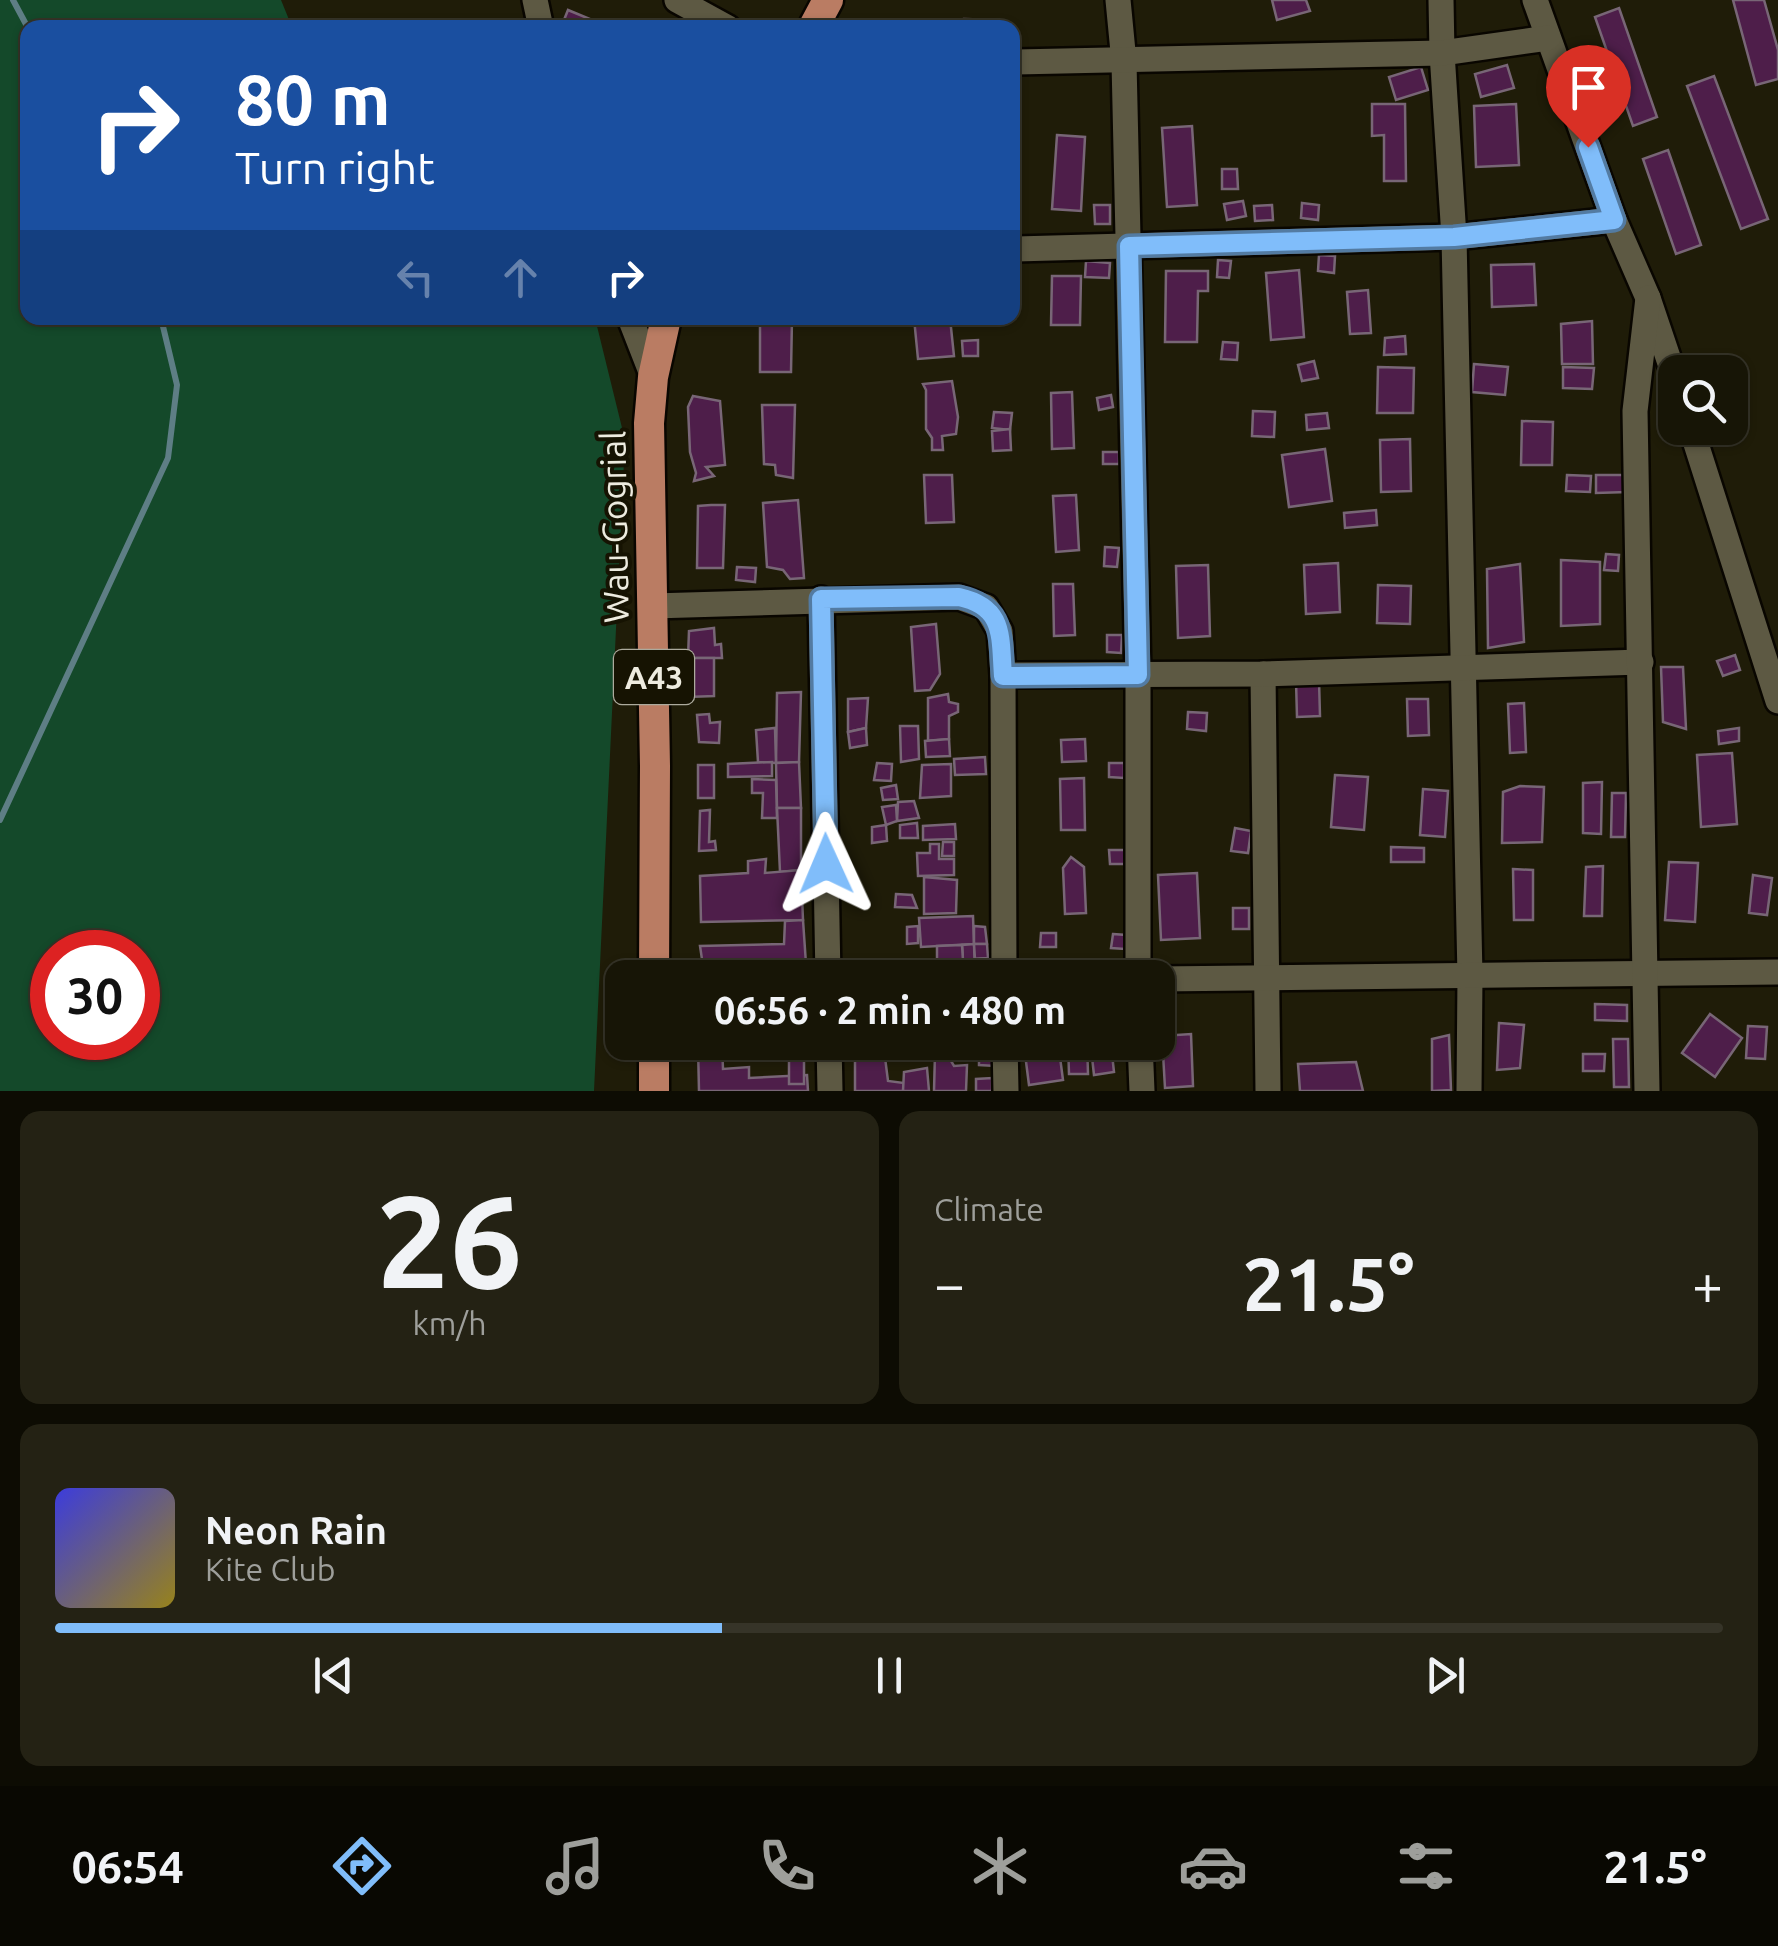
<!DOCTYPE html>
<html lang="en">
<head>
<meta charset="utf-8">
<style>
  :root { --surface:#171506; --page:#242214; --text:#f1f3f6; --muted:#9e9f9b; --line:#363428; --accent:#80bdfa }
  body { margin:0; font-family:Ubuntu,sans-serif; background:var(--page); color:var(--text); height:100vh; display:flex; flex-direction:column; font-size:38px; white-space:nowrap }
  * { box-sizing:border-box; margin:0 }
  p { font-size:32px; color:var(--muted) }
  .icon { flex:none; width:55px; height:55px; fill:none; stroke:currentColor; stroke-width:2; stroke-linecap:round; stroke-linejoin:round }
  .map { position:relative; height:1091px; overflow:hidden }
  .drawer { display:flex; flex-direction:column; gap:20px; padding:20px; background:#0d0c03; flex:1 }
  .drawer>* { flex:none }
  .top-card { position:absolute; left:20px; top:20px; width:1000px; height:305px; border-radius:20px; box-shadow:0 2px 8px #0004,0 0 0 2px var(--line); background:#1a4fa0; color:#fff; overflow:hidden }
  .fabs { position:absolute; left:1658px; top:355px; display:grid; gap:20px }
  .fabs a { display:grid; place-items:center; width:90px; height:90px; border-radius:20px; background:var(--surface); box-shadow:0 2px 8px #0004,0 0 0 2px var(--line); font-size:50px }
  .speed { position:absolute; left:30px; top:930px; display:flex; gap:20px; font-size:50px; font-weight:700; text-align:center }
  .speed>* { display:grid; place-content:center; width:130px; height:130px; border-radius:50%; background:var(--surface); box-shadow:0 2px 8px #0004,0 0 0 2px var(--line); line-height:1 }
  .speed .limit { border:15px solid #d22; background:#fff; color:#111 }
  .pin { position:absolute; display:grid; place-items:center; width:85px; height:85px; color:#fff; margin:-102px -42px; border-radius:50% 50% 50% 0; rotate:-45deg; box-shadow:0 0 10px #0007 }
  .pin .icon { rotate:45deg }
  .me { position:absolute; width:110px; margin:-55px; rotate:359deg; stroke-linejoin:round; filter:drop-shadow(0 0 8px #0008) }
  .turn { display:flex; align-items:center; gap:35px; height:210px; padding:0 50px; font-size:45px }
  .turn .icon { width:130px; height:130px; stroke-width:2.5 }
  .turn b { display:block; font-size:70px; line-height:85px }
  .lanes { display:flex; align-items:center; height:95px; padding:0 50px; background:#0003; justify-content:center; gap:50px; direction:ltr }
  .lanes .off { opacity:.35 }
  .big { font-size:75px; font-weight:700; line-height:1.1 }
  .drawer .widget { flex:1; display:flex; flex-direction:column; justify-content:center; gap:15px; min-width:0; padding:0 35px; border-radius:20px; background:var(--page) }
  .drawer .dial { align-items:center; gap:0 }
  .dial b { font-size:130px; line-height:1 }
  .song { display:flex; align-items:center; gap:30px }
  .cover { width:120px; height:120px; border-radius:15px; background:linear-gradient(135deg,hsl(240 70% 55%),hsl(50 70% 35%)) }
  .played { height:10px; border-radius:5px; background:linear-gradient(90deg,var(--accent) 40%,var(--line) 40%) }
  .keys { display:flex; justify-content:space-around; direction:ltr }
  .heat { display:flex; justify-content:space-between; align-items:center; font-size:55px; direction:ltr }
  .drawer .tiles { flex:1; display:grid; gap:20px; grid-template-columns:1fr 1fr }
  .widget:last-child { grid-column:span 2 }
  .trip { position:absolute; left:605px; top:960px; width:570px; height:100px; border-radius:20px; background:var(--surface); box-shadow:0 2px 8px #0004,0 0 0 2px var(--line); font-weight:700; line-height:100px; text-align:center }
  .tab-bar { display:flex; height:160px; justify-content:space-around; align-items:center; background:#090802; color:var(--muted) }
  .tab-bar .icon { width:70px; height:70px }
  .tab-bar .current { color:var(--accent) }
  .tab-bar b { font-size:45px; color:var(--text) }
  .map>svg:first-child { display:block }
  .green { fill:#14492a; fill-rule:evenodd }
  .lines { fill:none; stroke-linecap:round; stroke-linejoin:round }
  .stream { stroke:#5e7e85; stroke-width:6 }
  .building { fill:#4e1e4a; stroke:#786676; stroke-width:2.5 }
  .street-casing { stroke:#090600; stroke-width:30 }
  .primary-casing { stroke:#090600; stroke-width:35 }
  .street { stroke:#5d5943; stroke-width:25 }
  .primary { stroke:#ba7c63; stroke-width:30 }
  .route-casing { stroke:#537ba2; stroke-width:25 }
  .route { stroke:#80bdfa; stroke-width:18 }
  .labels { text-anchor:middle; dominant-baseline:central; stroke-width:8; stroke-linejoin:round; paint-order:stroke }
  .shield { fill:#161302; stroke:#acaa9d; stroke-width:2.5 }
  .shield-label { font-size:32px; font-weight:bold; fill:#edebdf }
  .street-label { font-size:35px; fill:#edebdf; stroke:#161302 }
</style>
</head>
<body>
<div class="map">
<svg width="1778" height="1091" viewBox="0 0 1778 1091">
  <rect width="100%" height="100%" fill="#1f1c08"/>
  <path class="green" d="M0 0H281L292 27 28 28V318H595L625 440 594 1091H0ZM52 952H138V1038H52Z"/>
  <g class="lines">
    <g class="stream">
      <polyline points="13,0 28,28"/>
      <polyline points="0,820 168,458 177,385 161,318"/>
    </g>
  </g>
  <g class="building">
    <polygon points="1272,0 1306,0 1310,11 1277,20"/>
    <polygon points="1733,0 1764,0 1778,50 1778,79 1756,85"/>
    <polygon points="1619,8 1657,117 1633,126 1595,17"/>
    <polygon points="568,10 597,22 595,28 562,25"/>
    <polygon points="964,19 998,20 998,28 963,28"/>
    <polygon points="1507,65 1514,88 1481,97 1475,74"/>
    <polygon points="1421,67 1428,90 1396,100 1389,77"/>
    <polygon points="1714,76 1768,219 1741,229 1687,86"/>
    <polygon points="1372,104 1405,104 1406,181 1384,181 1384,135 1372,136"/>
    <polygon points="1516,104 1519,165 1476,167 1474,106"/>
    <polygon points="1192,126 1197,205 1167,207 1162,128"/>
    <polygon points="1057,135 1085,137 1081,211 1052,209"/>
    <polygon points="1668,150 1701,245 1676,254 1643,159"/>
    <polygon points="1222,169 1237,169 1238,189 1222,189"/>
    <polygon points="1243,201 1246,216 1227,220 1224,204"/>
    <polygon points="1302,203 1319,205 1318,220 1301,218"/>
    <polygon points="1094,205 1110,205 1110,224 1095,224"/>
    <polygon points="1272,205 1273,220 1255,221 1254,206"/>
    <polygon points="1319,255 1335,256 1334,273 1318,271"/>
    <polygon points="1218,260 1231,261 1229,278 1217,277"/>
    <polygon points="1086,261 1110,263 1109,278 1085,277"/>
    <polygon points="1534,264 1536,305 1492,307 1491,265"/>
    <polygon points="1299,270 1304,337 1271,340 1266,273"/>
    <polygon points="1166,271 1208,271 1208,291 1198,291 1197,342 1165,342"/>
    <polygon points="1052,276 1081,276 1080,325 1051,325"/>
    <polygon points="1368,290 1371,333 1350,334 1347,292"/>
    <polygon points="760,318 792,318 791,372 760,372"/>
    <polygon points="914,318 950,318 954,356 918,359"/>
    <polygon points="1592,321 1593,364 1562,364 1561,324"/>
    <polygon points="1405,336 1406,354 1384,355 1385,338"/>
    <polygon points="978,340 978,356 963,356 962,341"/>
    <polygon points="1223,342 1238,343 1237,360 1221,359"/>
    <polygon points="1314,361 1318,378 1302,381 1298,365"/>
    <polygon points="1474,364 1508,367 1505,395 1472,392"/>
    <polygon points="1378,367 1414,368 1413,413 1377,413"/>
    <polygon points="1563,367 1594,368 1592,389 1563,388"/>
    <polygon points="952,381 958,417 956,434 942,436 943,450 932,450 932,438 926,429 926,390 923,384"/>
    <polygon points="1072,392 1074,448 1052,449 1051,393"/>
    <polygon points="1111,395 1113,407 1099,410 1097,398"/>
    <polygon points="693,396 720,401 725,465 706,467 714,476 694,481 696,473 690,452 688,407"/>
    <polygon points="762,405 795,405 793,478 776,475 775,465 764,464"/>
    <polygon points="1253,411 1275,412 1274,437 1252,436"/>
    <polygon points="994,412 1012,413 1010,430 992,428"/>
    <polygon points="1327,413 1329,428 1307,430 1306,415"/>
    <polygon points="1522,421 1553,422 1552,465 1521,465"/>
    <polygon points="1010,429 1011,450 993,451 992,431"/>
    <polygon points="1410,439 1411,491 1381,492 1380,440"/>
    <polygon points="1325,449 1332,501 1289,507 1282,455"/>
    <rect x="1103" y="452" width="16" height="12"/>
    <polygon points="924,475 952,475 954,522 926,523"/>
    <polygon points="1567,475 1591,476 1590,492 1566,491"/>
    <polygon points="1596,475 1627,475 1627,492 1596,493"/>
    <polygon points="1076,495 1079,550 1056,552 1053,496"/>
    <polygon points="798,500 804,578 790,579 783,570 767,567 763,503"/>
    <polygon points="711,505 725,505 723,568 697,568 698,506"/>
    <polygon points="1376,510 1377,525 1345,528 1344,513"/>
    <polygon points="1105,547 1119,548 1117,567 1104,566"/>
    <polygon points="1606,554 1619,555 1618,571 1604,570"/>
    <polygon points="1561,560 1600,562 1600,624 1561,626"/>
    <polygon points="1338,563 1340,612 1306,614 1304,565"/>
    <polygon points="1520,564 1524,642 1488,648 1487,569"/>
    <polygon points="1208,565 1210,636 1178,638 1176,566"/>
    <polygon points="737,567 756,568 755,582 736,580"/>
    <polygon points="1053,584 1073,584 1075,635 1054,636"/>
    <polygon points="1378,585 1411,586 1410,624 1377,623"/>
    <polygon points="936,624 940,674 930,690 915,691 911,627"/>
    <polygon points="714,628 715,645 721,644 722,658 688,658 689,631"/>
    <polygon points="1107,635 1122,635 1121,653 1107,652"/>
    <polygon points="1735,655 1740,670 1723,676 1717,661"/>
    <polygon points="688,658 714,658 714,696 688,697"/>
    <polygon points="1661,667 1683,667 1686,729 1663,722"/>
    <polygon points="1319,680 1320,716 1297,717 1296,681"/>
    <polygon points="801,692 799,762 776,763 777,693"/>
    <polygon points="948,694 949,702 958,704 958,712 949,716 949,739 928,741 928,698"/>
    <polygon points="868,698 866,728 848,732 848,699"/>
    <polygon points="1407,699 1428,699 1429,735 1408,736"/>
    <polygon points="1524,703 1526,752 1510,753 1508,704"/>
    <polygon points="1188,712 1207,713 1206,731 1187,729"/>
    <polygon points="709,714 710,723 720,722 719,743 699,742 697,715"/>
    <polygon points="900,726 918,726 919,759 901,762"/>
    <polygon points="775,728 776,763 758,762 756,730"/>
    <polygon points="866,728 867,745 850,748 848,732"/>
    <polygon points="1739,728 1739,741 1719,744 1718,731"/>
    <polygon points="949,739 950,756 926,757 925,741"/>
    <polygon points="1085,739 1086,761 1062,762 1061,740"/>
    <polygon points="1732,753 1737,824 1701,827 1697,755"/>
    <polygon points="985,757 986,774 955,775 954,759"/>
    <polygon points="772,762 772,776 728,777 728,764"/>
    <polygon points="799,762 801,808 777,808 776,763"/>
    <polygon points="877,763 892,764 891,781 874,780"/>
    <polygon points="1109,763 1124,763 1124,778 1109,777"/>
    <polygon points="951,764 951,796 920,798 922,765"/>
    <rect x="698" y="765" width="16" height="33"/>
    <polygon points="1335,775 1368,777 1364,830 1331,827"/>
    <polygon points="1084,778 1085,830 1061,830 1060,779"/>
    <polygon points="752,779 776,780 777,818 762,818 763,793 752,793"/>
    <polygon points="1602,782 1601,834 1583,833 1583,783"/>
    <polygon points="896,785 898,799 883,800 881,788"/>
    <polygon points="1520,786 1544,787 1542,842 1502,843 1503,792"/>
    <polygon points="1423,789 1448,791 1445,837 1420,835"/>
    <polygon points="1612,793 1626,793 1625,837 1611,837"/>
    <polygon points="914,801 919,818 897,821 898,802"/>
    <polygon points="896,805 897,821 886,825 882,807"/>
    <polygon points="777,808 801,808 801,870 780,872"/>
    <polygon points="710,810 709,842 715,841 716,850 699,851 700,811"/>
    <polygon points="917,823 918,838 900,838 900,825"/>
    <polygon points="955,824 956,839 923,840 923,826"/>
    <polygon points="886,825 887,841 872,843 872,827"/>
    <polygon points="1235,828 1251,831 1248,853 1231,851"/>
    <polygon points="943,842 954,842 954,856 942,856"/>
    <polygon points="930,844 939,844 939,859 954,859 954,875 918,876 917,853 930,853"/>
    <polygon points="1391,847 1424,848 1424,862 1391,862"/>
    <polygon points="1109,850 1125,850 1126,864 1110,864"/>
    <polygon points="1071,857 1084,867 1086,913 1065,914 1063,868"/>
    <polygon points="766,859 765,873 801,870 803,920 701,922 700,876 748,873 748,861"/>
    <polygon points="1669,862 1698,863 1695,922 1665,920"/>
    <polygon points="1603,866 1602,916 1584,916 1586,867"/>
    <polygon points="1513,869 1533,870 1533,920 1514,920"/>
    <polygon points="1197,873 1200,938 1161,940 1158,875"/>
    <polygon points="1753,875 1772,878 1767,915 1749,913"/>
    <polygon points="924,877 957,880 956,913 924,914"/>
    <polygon points="896,894 912,895 917,908 895,907"/>
    <rect x="1233" y="908" width="16" height="21"/>
    <polygon points="973,916 974,944 921,947 919,918"/>
    <polygon points="803,920 806,964 703,966 700,946 784,944 785,921"/>
    <polygon points="918,926 918,943 907,944 907,927"/>
    <polygon points="974,926 985,927 987,944 974,944"/>
    <polygon points="1041,933 1056,933 1056,947 1040,947"/>
    <polygon points="1113,934 1126,935 1125,949 1111,948"/>
    <polygon points="974,944 975,973 964,974 962,945"/>
    <polygon points="974,944 987,944 988,958 975,959"/>
    <polygon points="962,945 963,961 937,963 937,946"/>
    <polygon points="988,958 988,973 975,973 975,959"/>
    <polygon points="870,960 883,960 894,966 895,977 870,978"/>
    <polygon points="903,962 918,964 918,978 902,978"/>
    <polygon points="800,965 800,978 693,978 692,967"/>
    <polygon points="1595,1004 1627,1005 1627,1021 1595,1020"/>
    <polygon points="1710,1014 1742,1038 1715,1077 1682,1053"/>
    <polygon points="1499,1023 1524,1025 1520,1068 1497,1070"/>
    <polygon points="1748,1026 1767,1027 1765,1059 1746,1058"/>
    <polygon points="1191,1034 1193,1086 1165,1088 1162,1036"/>
    <polygon points="1449,1035 1451,1090 1432,1091 1432,1039"/>
    <polygon points="1613,1039 1628,1039 1629,1087 1614,1087"/>
    <polygon points="855,1042 883,1042 888,1081 904,1083 903,1091 855,1091"/>
    <polygon points="1058,1042 1063,1080 1029,1085 1024,1046"/>
    <polygon points="1068,1042 1087,1042 1088,1074 1069,1074"/>
    <polygon points="1130,1042 1131,1059 1116,1060 1114,1043"/>
    <polygon points="722,1044 723,1069 749,1067 749,1078 807,1075 808,1091 699,1091 698,1046"/>
    <rect x="789" y="1052" width="15" height="32"/>
    <polygon points="935,1053 947,1054 954,1066 967,1065 966,1091 934,1091"/>
    <polygon points="979,1054 996,1054 996,1066 979,1065"/>
    <polygon points="1112,1054 1114,1072 1094,1075 1092,1057"/>
    <polygon points="1583,1054 1605,1054 1604,1071 1583,1071"/>
    <polygon points="1356,1062 1363,1091 1300,1091 1298,1064"/>
    <polygon points="927,1068 929,1091 903,1091 904,1072"/>
    <polygon points="992,1078 992,1091 976,1091 976,1079"/>
  </g>
  <g class="lines">
    <g class="street-casing">
      <g id="street">
        <polyline points="535,0 541,28"/>
        <polyline points="677,0 728,28"/>
        <polyline points="1118,0 1124,62 1138,675 1138,978"/>
        <polyline points="1441,0 1442,53 1454,237 1470,976 1469,1091"/>
        <polyline points="1535,0 1614,220 1648,298 1675,378"/>
        <polyline points="1012,62 1442,53 1548,38"/>
        <polyline points="1012,249 1454,237 1614,220"/>
        <polyline points="630,318 653,377"/>
        <polyline points="1691,428 1778,701"/>
        <polyline points="821,599 828,978"/>
        <polyline points="653,606 959,597 986,607 1000,631 1003,675 1004,978"/>
        <polyline points="1263,674 1268,1091"/>
        <polyline points="1003,675 1263,674 1641,662"/>
        <polyline points="1158,979 1778,972"/>
        <polyline points="829,1042 830,1091"/>
        <polyline points="1005,1042 1006,1091"/>
        <polyline points="1140,1042 1142,1091"/>
        <polyline points="1647,1091 1635,411 1648,298"/>
      </g>
    </g>
    <g class="primary-casing">
      <g id="primary">
        <polyline points="813,28 828,0"/>
        <polyline points="654,978 655,766 649,423 653,377 666,318"/>
        <polyline points="654,1091 654,1042"/>
      </g>
    </g>
    <use href="#street" class="street"/>
    <use href="#primary" class="primary"/>
  </g>
  <g class="lines">
    <g class="route-casing">
      <path id="route" d="M826 864 821 599 959 597C1005 607 1000 636 1003 676L1138 675 1129 246 1454 237 1614 220 1588 147"/>
    </g>
    <use href="#route" class="route"/>
  </g>
  <g class="labels">
    <rect class="shield" x="614" y="650" width="80" height="54" rx="8"/>
    <g class="shield-label">
      <text x="654" y="677">A43</text>
    </g>
    <g class="street-label">
      <text transform="translate(614 527) rotate(-91)">Wau-Gogrial</text>
    </g>
  </g>
</svg>
<div class="fabs">
<a><svg class="icon" aria-label="search" viewBox="0 0 24 24"><circle cx="10" cy="10" r="6"/><path d="M15 15l6 6"/></svg></a>
</div>
<div class="speed"><div class="limit">30</div></div>
<div class="pin" style="left:1588px;top:147px;background:#d93025"><svg class="icon" aria-label="arrive" viewBox="0 0 24 24"><path d="M6 21V4h12l-3 4 3 4H6"/></svg></div>
<svg class="me" style="left:826px;top:864px" viewBox="-20 -20 40 40"><path d="M0-17L14 15 0 8-14 15z" fill="#80bdfa" stroke="#fff" stroke-width="4"/></svg>
<div class="trip">06:56 · 2 min · 480 m</div>
<div class="top-card">
<div class="turn"><svg class="icon" aria-label="right" viewBox="0 0 24 24"><path d="M7 20v-9h11M14 6l5 5-5 5"/></svg><div><b>80 m</b>Turn right</div></div>
<div class="lanes"><svg class="icon off" aria-label="left" viewBox="0 0 24 24"><path d="M17 20v-9H6M10 6l-5 5 5 5"/></svg><svg class="icon off" aria-label="ahead" viewBox="0 0 24 24"><path d="M12 20V5M6 11l6-6 6 6"/></svg><svg class="icon" aria-label="right" viewBox="0 0 24 24"><path d="M7 20v-9h11M14 6l5 5-5 5"/></svg></div>
</div>
</div>
<section class="drawer">
<div class="tiles">
<div class="widget dial"><b>26</b><p>km/h</p></div>
<div class="widget"><p>Climate</p>
<div class="heat"><a>−</a><b class="big">21.5°</b><a>+</a></div>
</div>
<div class="widget">
<div class="song"><i class="cover"></i><div><b>Neon Rain</b><p>Kite Club</p></div></div>
<div class="played"></div>
<div class="keys"><svg class="icon" aria-label="previous" viewBox="0 0 24 24"><path d="M18 5L8 12l10 7zM5 5v14"/></svg><svg class="icon" aria-label="pause" viewBox="0 0 24 24"><path d="M8 5v14M16 5v14"/></svg><svg class="icon" aria-label="next" viewBox="0 0 24 24"><path d="M6 5l10 7-10 7zM19 5v14"/></svg></div>
</div>
</div>
</section>
<nav class="tab-bar">
<b>06:54</b>
<svg class="icon current" aria-label="directions" viewBox="0 0 24 24"><path d="M12 3l9 9-9 9-9-9zM9 14v-3h6M13 9l2 2-2 2"/></svg>
<svg class="icon" aria-label="music" viewBox="0 0 24 24"><path d="M9 18V5l10-2v13"/><circle cx="6" cy="18" r="3"/><circle cx="16" cy="16" r="3"/></svg>
<svg class="icon" aria-label="phone" viewBox="0 0 24 24"><path d="M5 4h4l2 5-3 2q2 4 5 5l2-3 5 2v4C11 20 4 13 5 4z"/></svg>
<svg class="icon" aria-label="climate" viewBox="0 0 24 24"><path d="M12 3v18M4 7l16 10M4 17L20 7"/></svg>
<svg class="icon" aria-label="car" viewBox="0 0 24 24"><path d="M5 17H2v-5l4-1 3-4h7l3 4 3 1v5h-3M9 17h6M6 11h13"/><circle cx="7" cy="17" r="2"/><circle cx="17" cy="17" r="2"/></svg>
<svg class="icon" aria-label="filters" viewBox="0 0 24 24"><path d="M4 7h16M4 17h16"/><circle cx="9" cy="7" r="2"/><circle cx="15" cy="17" r="2"/></svg>
<b>21.5°</b>
</nav>
</body>
</html>
